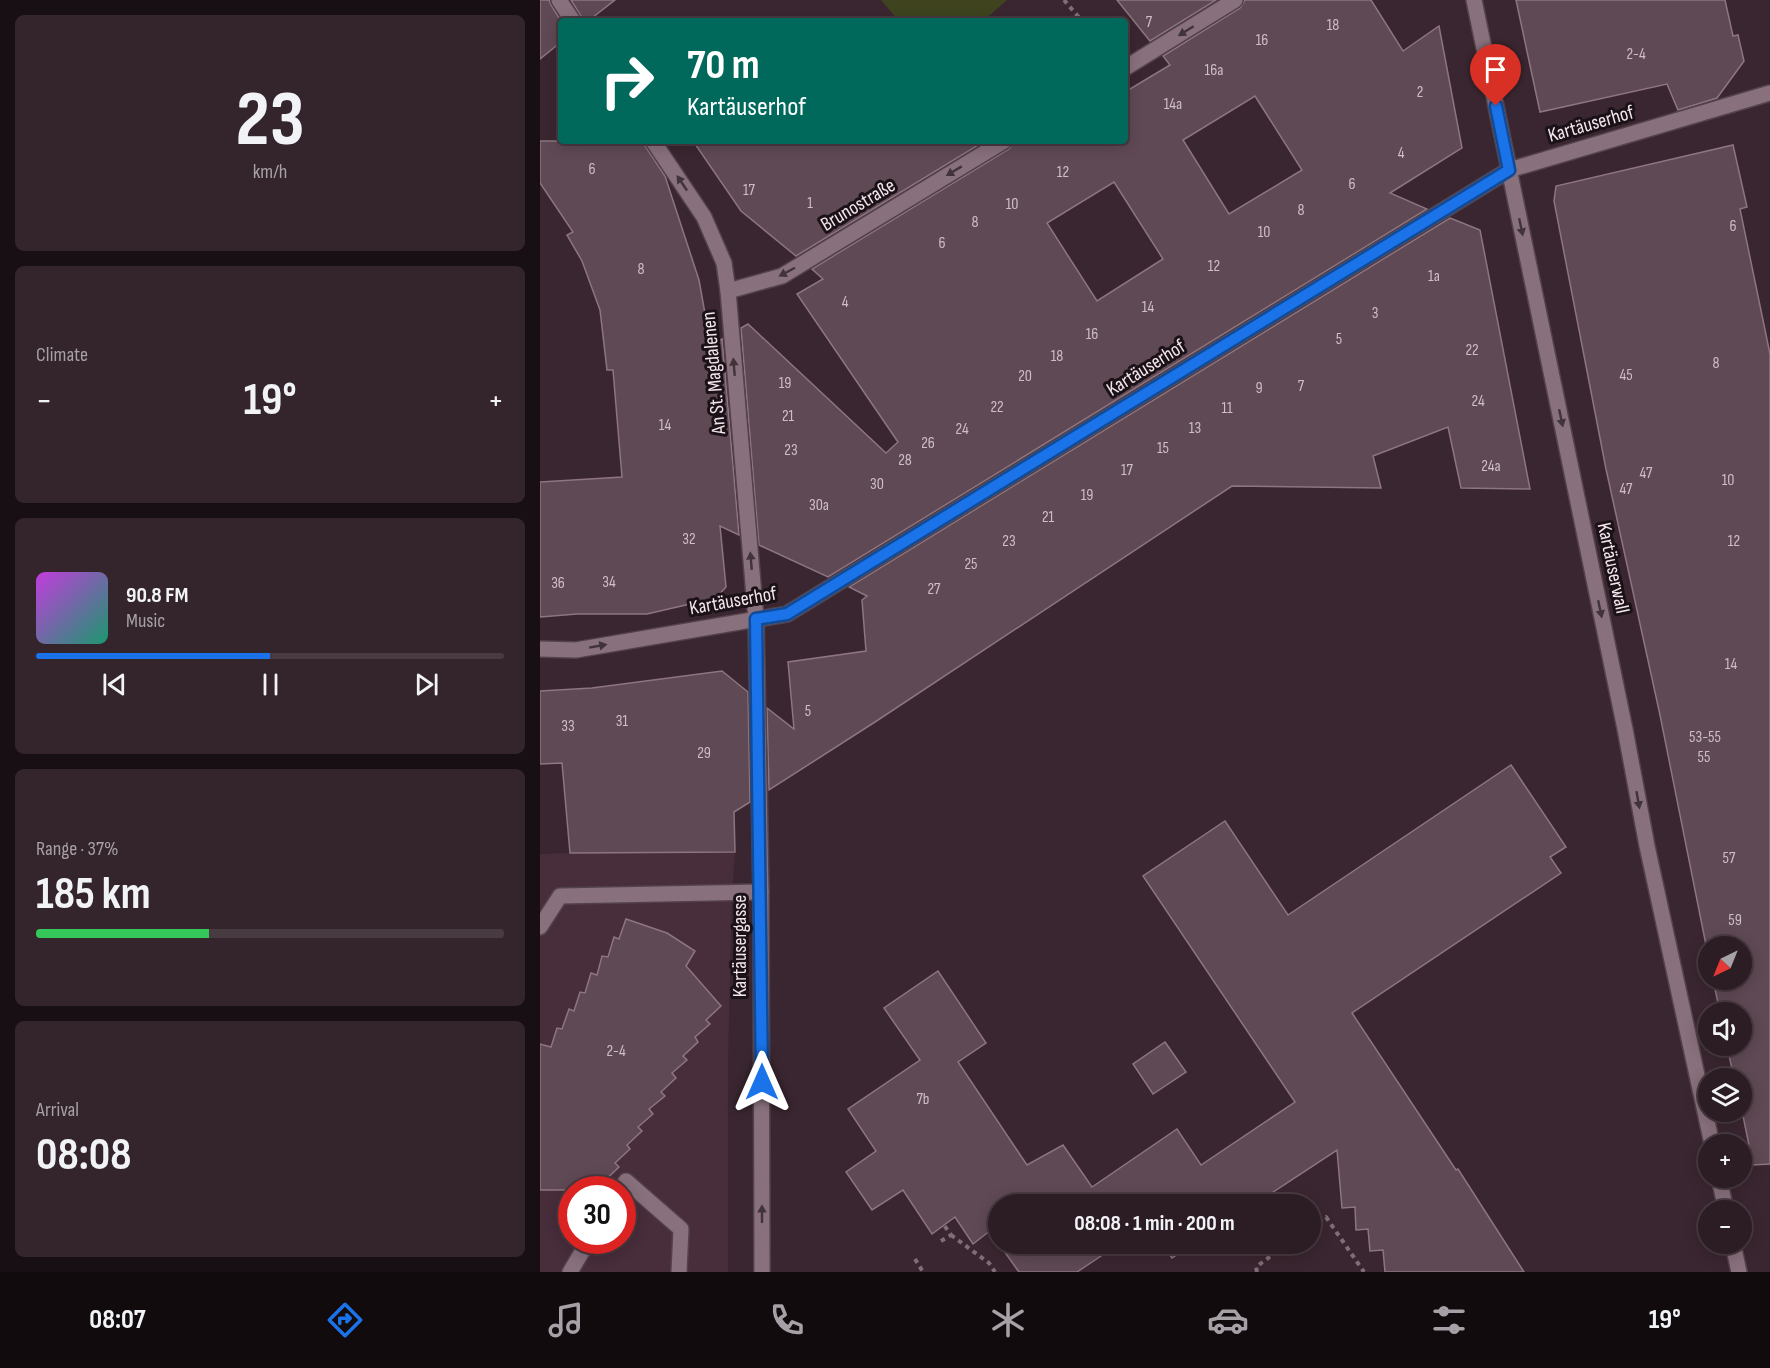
<!DOCTYPE html>
<html lang="en">
<head>
<meta charset="utf-8">
<style>
  :root { --surface:#2c1c24; --page:#34252c; --text:#f1f3f6; --muted:#a6a1a6; --line:#483a41; --accent:#1a73e8 }
  body { margin:0; font-family:"Sofia Sans Condensed",sans-serif; background:var(--page); color:var(--text); height:100vh; display:flex; flex-direction:column; font-size:22px; white-space:nowrap }
  * { box-sizing:border-box; margin:0 }
  p { font-size:20px; color:var(--muted) }
  .icon { flex:none; width:33px; height:33px; fill:none; stroke:currentColor; stroke-width:2; stroke-linecap:round; stroke-linejoin:round }
  .map { position:relative; flex:1; overflow:hidden }
  .side { display:flex; flex-direction:column; gap:15px; padding:15px; background:#180f14; width:540px }
  .side>* { flex:none }
  .top-card { position:absolute; left:18px; top:18px; width:570px; height:126px; border-radius:6px; box-shadow:0 3px 15px #0003,0 0 0 2px var(--line); background:#00695c; color:#fff; overflow:hidden }
  .needle { width:39px; rotate:223deg }
  .controls { position:absolute; left:1158px; top:936px; display:grid; gap:12px }
  .controls a { display:grid; place-items:center; width:54px; height:54px; border-radius:50%; background:var(--surface); box-shadow:0 3px 15px #0003,0 0 0 2px var(--line); font-size:30px }
  .speed { position:absolute; left:18px; top:1176px; display:flex; gap:12px; font-size:30px; font-weight:700; text-align:center }
  .speed>* { display:grid; place-content:center; width:78px; height:78px; border-radius:50%; background:var(--surface); box-shadow:0 3px 15px #0003,0 0 0 2px var(--line); line-height:1 }
  .speed .limit { border:9px solid #d22; background:#fff; color:#111 }
  .pin { position:absolute; display:grid; place-items:center; width:51px; height:51px; color:#fff; margin:-62px -26px; border-radius:50% 50% 50% 0; rotate:-45deg; box-shadow:0 0 6px #0007 }
  .pin .icon { rotate:45deg }
  .me { position:absolute; width:66px; margin:-33px; rotate:0deg; stroke-linejoin:round; filter:drop-shadow(0 0 4px #0008) }
  .turn { display:flex; align-items:center; gap:21px; height:126px; padding:0 30px; font-size:27px }
  .turn .icon { width:78px; height:78px; stroke-width:2.5 }
  .turn b { display:block; font-size:42px; line-height:51px }
  .big { font-size:45px; font-weight:700; line-height:1.1 }
  .side .widget { flex:1; display:flex; flex-direction:column; justify-content:center; gap:9px; min-width:0; padding:0 21px; border-radius:9px; background:var(--page) }
  .side .dial { align-items:center; gap:0 }
  .dial b { font-size:78px; line-height:1 }
  .song { display:flex; align-items:center; gap:18px }
  .cover { width:72px; height:72px; border-radius:9px; background:linear-gradient(135deg,hsl(290 70% 55%),hsl(160 70% 35%)) }
  .played { height:6px; border-radius:3px; background:linear-gradient(90deg,var(--accent) 50%,var(--line) 50%) }
  .keys { display:flex; justify-content:space-around; direction:ltr }
  .heat { display:flex; justify-content:space-between; align-items:center; font-size:33px; direction:ltr }
  .charge { height:9px; border-radius:4px; background:linear-gradient(90deg,#34c759 37%,var(--line) 0) }
  .trip { position:absolute; left:448px; top:1194px; width:333px; height:60px; border-radius:30px; background:var(--surface); box-shadow:0 3px 15px #0003,0 0 0 2px var(--line); font-weight:700; line-height:60px; text-align:center }
  .tab-bar { display:flex; height:96px; justify-content:space-around; align-items:center; background:#120b0e; color:var(--muted) }
  .tab-bar .icon { width:42px; height:42px }
  .tab-bar .active { color:var(--accent) }
  .tab-bar b { font-size:27px; color:var(--text) }
  main { display:flex; flex:1; min-height:0 }
  .map>svg:first-child { display:block }
  .built { fill:#482d3b; fill-rule:evenodd }
  .green { fill:#3f441f }
  .building { fill:#5f4954; stroke:#8d7581; stroke-width:1.5; fill-rule:evenodd }
  .lines { fill:none; stroke-linecap:round; stroke-linejoin:round }
  .service-casing { stroke:#53424b; stroke-width:18 }
  .minor-casing { stroke:#53424b; stroke-width:18 }
  .path { stroke:#806e76; stroke-width:4; stroke-dasharray:4.5 4.5; stroke-linecap:butt }
  .service { stroke:#88707c; stroke-width:15 }
  .minor { stroke:#88707c; stroke-width:15 }
  .oneway { fill:#41333a }
  .route-casing { stroke:#114b97; stroke-width:15 }
  .route { stroke:#1a73e8; stroke-width:10 }
  .labels { text-anchor:middle; dominant-baseline:central; stroke-width:6; stroke-linejoin:round; paint-order:stroke }
  .number-label { font-size:16px; fill:#cebec5 }
  .street-label { font-size:20px; fill:#f3e5eb; stroke:#1b1217 }
</style>
</head>
<body>
<main>
<section class="side">
<div class="widget dial"><b>23</b><p>km/h</p></div>
<div class="widget"><p>Climate</p>
<div class="heat"><a>−</a><b class="big">19°</b><a>+</a></div>
</div>
<div class="widget">
<div class="song"><i class="cover"></i><div><b>90.8 FM</b><p>Music</p></div></div>
<div class="played"></div>
<div class="keys"><svg class="icon" aria-label="previous" viewBox="0 0 24 24"><path d="M18 5L8 12l10 7zM5 5v14"/></svg><svg class="icon" aria-label="pause" viewBox="0 0 24 24"><path d="M8 5v14M16 5v14"/></svg><svg class="icon" aria-label="next" viewBox="0 0 24 24"><path d="M6 5l10 7-10 7zM19 5v14"/></svg></div>
</div>
<div class="widget"><p>Range · 37%</p><b class="big">185 km</b><div class="charge"></div></div>
<div class="widget"><p>Arrival</p><b class="big">08:08</b></div>
</section>
<div class="map">
<svg width="1230" height="1272" viewBox="0 0 1230 1272">
  <rect width="100%" height="100%" fill="#3a2630"/>
  <path class="built" d="M195 852 192 892 188 1062V1272H0V854L30 853ZM32 1190H82V1240H32Z"/>
  <polygon class="green" points="341,0 467,0 443,21 359,21"/>
  <g class="building">
    <polygon points="0,0 9,0 11,5 21,21 21,42 0,59"/>
    <polygon points="31,0 75,0 48,21 43,21 41,16"/>
    <polygon points="577,0 676,0 610,41"/>
    <path d="M705 0H831L863 51 899 26 922 148 850 193 887 209 288 577 219 545 201 328 208 324 346 453 358 442 257 294 283 279 272 269 469 149 474 141H585V92L630 65 623 56 700 8ZM715 96 762 170 689 214 643 140ZM574 182 623 259 557 301 507 223Z"/>
    <polygon points="976,0 1185,0 1193,36 1198,35 1204,61 1177,98 1138,110 1127,84 1000,112"/>
    <polygon points="0,141 103,141 105,146 125,176 159,280 171,347 182,339 199,535 180,526 186,587 176,598 107,614 37,614 0,617 0,482 82,477 73,370 67,370 60,310 42,261 27,235 33,232 0,183"/>
    <polygon points="153,141 445,141 256,256 201,211"/>
    <polygon points="1193,145 1207,207 1200,209 1230,354 1230,1164 1213,1165 1202,1111 1202,1078 1194,1078 1187,1046 1202,1046 1202,1012 1180,1012 1173,980 1202,980 1202,946 1168,946 1168,955 1120,715 1066,469 1014,201 1016,186"/>
    <polygon points="910,218 940,230 990,489 921,488 908,427 833,456 841,488 692,486 335,722 229,790 227,708 254,729 248,662 326,651 322,600 327,596 309,587"/>
    <polygon points="182,671 208,692 210,802 194,812 195,852 30,853 22,763 0,764 0,691 52,688"/>
    <polygon points="971,765 1026,847 1010,857 1021,873 812,1013 916,1170 918,1169 984,1272 845,1272 843,1250 830,1251 828,1229 816,1230 815,1207 802,1208 797,1150 715,1204 459,1204 459,1243 451,1230 433,1244 415,1217 392,1234 363,1190 332,1210 306,1172 336,1151 308,1109 380,1060 344,1008 398,971 446,1043 418,1062 487,1165 523,1145 552,1187 637,1129 661,1165 755,1102 603,876 685,821 748,915"/>
    <polygon points="86,919 127,933 155,951 146,966 181,1006 166,1020 170,1024 155,1037 158,1042 143,1056 147,1060 132,1073 136,1078 121,1092 125,1096 109,1109 113,1114 98,1127 102,1131 87,1145 90,1149 75,1163 79,1167 55,1190 0,1190 0,1044 11,1047 17,1028 22,1029 29,1009 34,1011 40,992 45,993 51,973 57,975 62,956 68,957 74,937 79,939"/>
    <polygon points="625,1042 646,1072 613,1094 593,1064"/>
    <polygon points="459,1244 579,1244 537,1272 479,1272"/>
    <polygon points="622,1244 653,1244 632,1258"/>
  </g>
  <g class="lines">
    <g class="service-casing">
      <g id="service">
        <polyline points="0,927 20,896 221,892"/>
        <polyline points="81,1190 86,1181 141,1229 139,1272"/>
        <polyline points="30,1272 49,1240"/>
      </g>
    </g>
    <g class="minor-casing">
      <g id="minor">
        <polyline points="19,0 33,21"/>
        <polyline points="934,0 1085,729 1107,846 1172,1144"/>
        <polyline points="585,68 695,0"/>
        <polyline points="113,141 164,217 184,263 188,291 216,619 221,892 222,1272"/>
        <polyline points="188,291 242,276 464,141"/>
        <polyline points="0,649 36,650 247,614 969,170 1230,93"/>
        <polyline points="1179,1178 1186,1210"/>
        <polyline points="1193,1244 1199,1272"/>
      </g>
    </g>
    <g class="path">
      <polyline points="524,0 542,21"/>
      <polyline points="771,1227 786,1217 824,1272"/>
      <polyline points="411,1235 449,1263 455,1272"/>
      <polyline points="401,1241 411,1235 404,1225"/>
      <polyline points="375,1259 383,1272"/>
      <polyline points="717,1272 716,1267 747,1244"/>
    </g>
    <use href="#service" class="service"/>
    <use href="#minor" class="minor"/>
  </g>
  <defs><path id="oneway-solid" d="M-6-.8H1V-3.2L6.5 0L1 3.2V.8H-6Z" transform="scale(1.5)"/></defs>
  <g class="oneway">
    <use href="#oneway-solid" transform="translate(646 31) rotate(148)"/>
    <use href="#oneway-solid" transform="translate(414 171) rotate(149)"/>
    <use href="#oneway-solid" transform="translate(142 183) rotate(-124)"/>
    <use href="#oneway-solid" transform="translate(981 227) rotate(78)"/>
    <use href="#oneway-solid" transform="translate(247 272) rotate(152)"/>
    <use href="#oneway-solid" transform="translate(194 367) rotate(-95)"/>
    <use href="#oneway-solid" transform="translate(1021 418) rotate(78)"/>
    <use href="#oneway-solid" transform="translate(211 561) rotate(-95)"/>
    <use href="#oneway-solid" transform="translate(1060 609) rotate(78)"/>
    <use href="#oneway-solid" transform="translate(58 646) rotate(-10)"/>
    <use href="#oneway-solid" transform="translate(1098 800) rotate(80)"/>
    <use href="#oneway-solid" transform="translate(222 1214) rotate(-90)"/>
  </g>
  <g class="lines">
    <g class="route-casing">
      <polyline id="route" points="222,1082 216,619 247,614 969,170 956,106"/>
    </g>
    <use href="#route" class="route"/>
  </g>
  <g class="labels">
    <g class="number-label">
      <text x="609" y="22">7</text>
      <text x="793" y="25">18</text>
      <text x="722" y="40">16</text>
      <text x="1096" y="54">2-4</text>
      <text x="674" y="70">16a</text>
      <text x="880" y="92">2</text>
      <text x="633" y="104">14a</text>
      <text x="861" y="153">4</text>
      <text x="52" y="169">6</text>
      <text x="523" y="172">12</text>
      <text x="812" y="184">6</text>
      <text x="209" y="190">17</text>
      <text x="270" y="203">1</text>
      <text x="472" y="204">10</text>
      <text x="761" y="210">8</text>
      <text x="435" y="222">8</text>
      <text x="1193" y="226">6</text>
      <text x="724" y="232">10</text>
      <text x="402" y="243">6</text>
      <text x="674" y="266">12</text>
      <text x="101" y="269">8</text>
      <text x="894" y="276">1a</text>
      <text x="305" y="302">4</text>
      <text x="608" y="307">14</text>
      <text x="835" y="313">3</text>
      <text x="552" y="334">16</text>
      <text x="799" y="339">5</text>
      <text x="932" y="350">22</text>
      <text x="517" y="356">18</text>
      <text x="1176" y="363">8</text>
      <text x="1086" y="375">45</text>
      <text x="485" y="376">20</text>
      <text x="245" y="383">19</text>
      <text x="761" y="386">7</text>
      <text x="719" y="388">9</text>
      <text x="938" y="401">24</text>
      <text x="457" y="407">22</text>
      <text x="687" y="408">11</text>
      <text x="248" y="416">21</text>
      <text x="125" y="425">14</text>
      <text x="655" y="428">13</text>
      <text x="422" y="429">24</text>
      <text x="388" y="443">26</text>
      <text x="623" y="448">15</text>
      <text x="251" y="450">23</text>
      <text x="365" y="460">28</text>
      <text x="951" y="466">24a</text>
      <text x="587" y="470">17</text>
      <text x="1106" y="473">47</text>
      <text x="1188" y="480">10</text>
      <text x="337" y="484">30</text>
      <text x="1086" y="489">47</text>
      <text x="547" y="495">19</text>
      <text x="279" y="505">30a</text>
      <text x="508" y="517">21</text>
      <text x="149" y="539">32</text>
      <text x="469" y="541">23</text>
      <text x="1194" y="541">12</text>
      <text x="431" y="564">25</text>
      <text x="69" y="582">34</text>
      <text x="18" y="583">36</text>
      <text x="394" y="589">27</text>
      <text x="1191" y="664">14</text>
      <text x="268" y="711">5</text>
      <text x="82" y="721">31</text>
      <text x="28" y="726">33</text>
      <text x="1165" y="737">53-55</text>
      <text x="164" y="753">29</text>
      <text x="1164" y="757">55</text>
      <text x="1189" y="858">57</text>
      <text x="1195" y="920">59</text>
      <text x="76" y="1051">2-4</text>
      <text x="383" y="1099">7b</text>
    </g>
    <g class="street-label">
      <text transform="translate(1051 124) rotate(-16)">Kartäuserhof</text>
      <text transform="translate(318 205) rotate(-31)">Brunostraße</text>
      <text transform="translate(606 368) rotate(-32)">Kartäuserhof</text>
      <text transform="translate(174 373) rotate(-95)">An St. Magdalenen</text>
      <text transform="translate(1073 568) rotate(78)">Kartäuserwall</text>
      <text transform="translate(193 601) rotate(-10)">Kartäuserhof</text>
      <text transform="translate(200 946) rotate(-90)">Kartäusergasse</text>
    </g>
  </g>
</svg>
<div class="controls">
<a><svg class="needle" viewBox="-14 -14 28 28"><path d="M0-13l5 13h-10z" fill="#e53935"/><path d="M0 13l5-13h-10z" fill="#a6a1a6"/></svg></a>
<a><svg class="icon" aria-label="sound" viewBox="0 0 24 24"><path d="M4 9h4l5-4v14l-5-4H4zM17 9q2 3 0 6"/></svg></a>
<a><svg class="icon" aria-label="layers" viewBox="0 0 24 24"><path d="M12 4l9 5-9 5-9-5zM3 14l9 5 9-5"/></svg></a>
<a>+</a>
<a>−</a>
</div>
<div class="speed"><div class="limit">30</div></div>
<div class="pin" style="left:956px;top:106px;background:#d93025"><svg class="icon" aria-label="arrive" viewBox="0 0 24 24"><path d="M6 21V4h12l-3 4 3 4H6"/></svg></div>
<svg class="me" style="left:222px;top:1082px" viewBox="-20 -20 40 40"><path d="M0-17L14 15 0 8-14 15z" fill="#1a73e8" stroke="#fff" stroke-width="4"/></svg>
<div class="trip">08:08 · 1 min · 200 m</div>
<div class="top-card">
<div class="turn"><svg class="icon" aria-label="right" viewBox="0 0 24 24"><path d="M7 20v-9h11M14 6l5 5-5 5"/></svg><div><b>70 m</b>Kartäuserhof</div></div>
</div>
</div>
</main>
<nav class="tab-bar">
<b>08:07</b>
<svg class="icon active" aria-label="directions" viewBox="0 0 24 24"><path d="M12 3l9 9-9 9-9-9zM9 14v-3h6M13 9l2 2-2 2"/></svg>
<svg class="icon" aria-label="music" viewBox="0 0 24 24"><path d="M9 18V5l10-2v13"/><circle cx="6" cy="18" r="3"/><circle cx="16" cy="16" r="3"/></svg>
<svg class="icon" aria-label="phone" viewBox="0 0 24 24"><path d="M5 4h4l2 5-3 2q2 4 5 5l2-3 5 2v4C11 20 4 13 5 4z"/></svg>
<svg class="icon" aria-label="climate" viewBox="0 0 24 24"><path d="M12 3v18M4 7l16 10M4 17L20 7"/></svg>
<svg class="icon" aria-label="car" viewBox="0 0 24 24"><path d="M5 17H2v-5l4-1 3-4h7l3 4 3 1v5h-3M9 17h6M6 11h13"/><circle cx="7" cy="17" r="2"/><circle cx="17" cy="17" r="2"/></svg>
<svg class="icon" aria-label="filters" viewBox="0 0 24 24"><path d="M4 7h16M4 17h16"/><circle cx="9" cy="7" r="2"/><circle cx="15" cy="17" r="2"/></svg>
<b>19°</b>
</nav>
</body>
</html>
